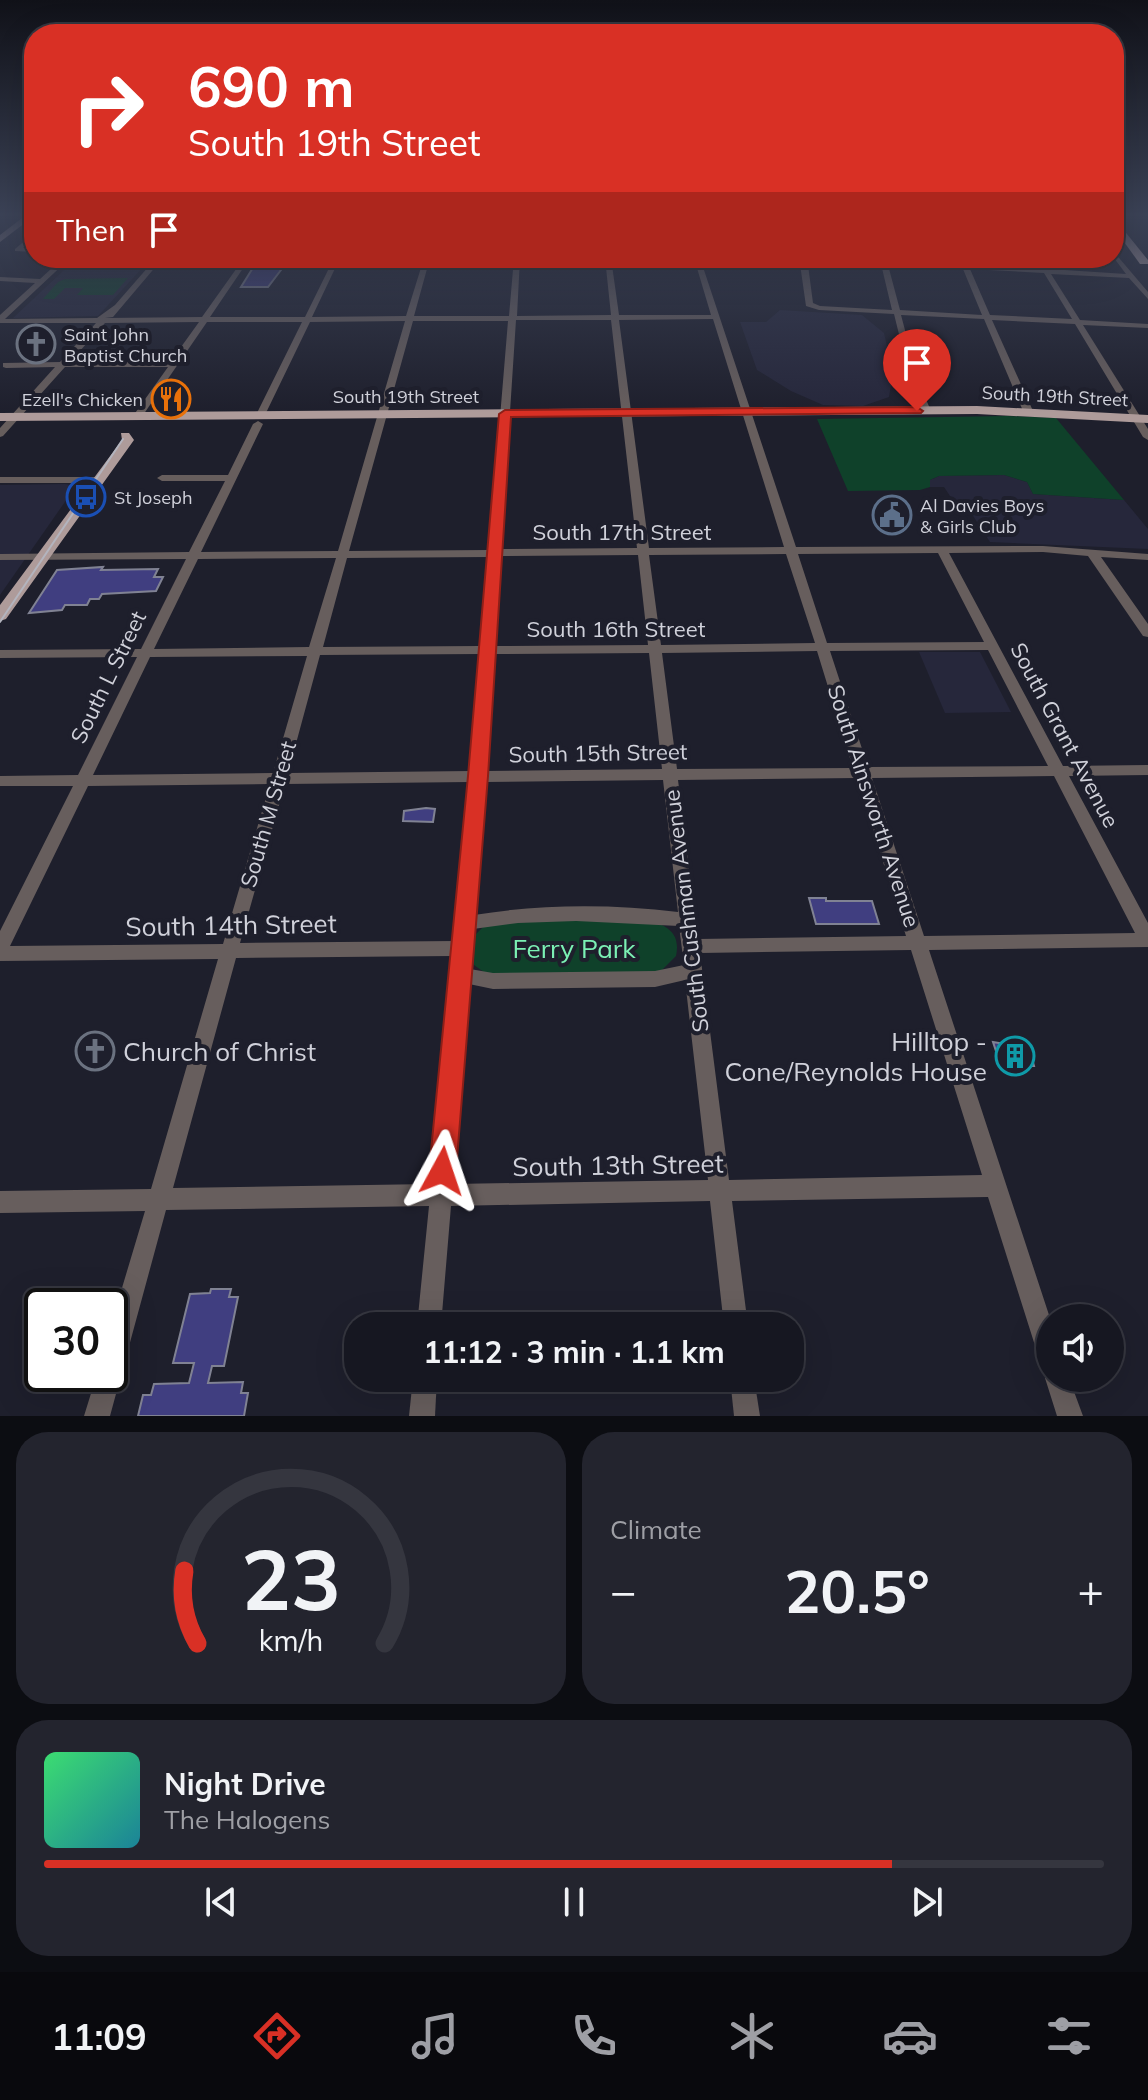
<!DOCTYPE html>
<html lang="en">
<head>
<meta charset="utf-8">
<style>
  :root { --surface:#161721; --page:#23242e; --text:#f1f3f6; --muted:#9e9fa5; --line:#35363f; --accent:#d93025 }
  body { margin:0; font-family:Mulish,sans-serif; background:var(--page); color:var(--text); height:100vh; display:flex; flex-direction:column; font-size:30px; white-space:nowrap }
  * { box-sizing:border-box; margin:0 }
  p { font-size:26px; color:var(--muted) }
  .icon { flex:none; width:44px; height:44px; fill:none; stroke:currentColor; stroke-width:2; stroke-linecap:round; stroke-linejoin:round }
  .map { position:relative; height:1416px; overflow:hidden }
  .sheet { display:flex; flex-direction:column; gap:16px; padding:16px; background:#0c0d12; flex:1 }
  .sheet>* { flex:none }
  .guide { position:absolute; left:24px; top:24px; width:1100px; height:244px; border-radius:32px; box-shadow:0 8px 32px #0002,0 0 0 2px var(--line); background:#d93025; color:#fff; overflow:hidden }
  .tools { position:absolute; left:1036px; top:1304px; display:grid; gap:16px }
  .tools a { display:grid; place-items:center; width:88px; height:88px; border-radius:50%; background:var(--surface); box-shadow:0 8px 32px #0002,0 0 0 2px var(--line); font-size:40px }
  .speed { position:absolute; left:24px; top:1288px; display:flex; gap:16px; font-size:40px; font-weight:700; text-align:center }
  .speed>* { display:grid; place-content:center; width:104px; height:104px; border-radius:50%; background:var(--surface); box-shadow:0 8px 32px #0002,0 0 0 2px var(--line); line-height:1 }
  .speed .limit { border:4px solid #111; border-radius:12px; background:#fff; color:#111 }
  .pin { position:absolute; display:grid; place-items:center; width:68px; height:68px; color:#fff; margin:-82px -34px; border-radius:50% 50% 50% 0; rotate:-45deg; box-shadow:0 0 8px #0007 }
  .pin .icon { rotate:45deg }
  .me { position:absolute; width:88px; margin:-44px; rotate:5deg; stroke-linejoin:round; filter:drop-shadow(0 0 6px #0008) }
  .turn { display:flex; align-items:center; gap:28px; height:168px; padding:0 32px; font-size:36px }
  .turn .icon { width:104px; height:104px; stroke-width:2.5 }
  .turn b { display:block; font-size:56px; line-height:68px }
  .then { display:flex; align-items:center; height:76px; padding:0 32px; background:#0003; gap:16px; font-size:30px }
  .big { font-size:60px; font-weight:700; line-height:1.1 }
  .sheet .card { flex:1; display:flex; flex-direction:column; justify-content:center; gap:12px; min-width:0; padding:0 28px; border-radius:32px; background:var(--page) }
  .sheet .dial { align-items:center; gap:0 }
  .dial svg { height:208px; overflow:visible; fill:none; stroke:var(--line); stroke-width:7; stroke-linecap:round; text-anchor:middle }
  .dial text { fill:var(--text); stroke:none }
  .song { display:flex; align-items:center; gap:24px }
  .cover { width:96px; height:96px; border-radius:12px; background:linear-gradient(135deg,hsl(140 70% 55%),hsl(190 70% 35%)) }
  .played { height:8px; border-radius:4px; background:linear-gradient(90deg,var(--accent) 80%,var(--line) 80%) }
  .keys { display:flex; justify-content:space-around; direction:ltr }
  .heat { display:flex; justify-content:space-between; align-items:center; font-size:44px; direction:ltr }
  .sheet .tiles { flex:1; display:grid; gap:16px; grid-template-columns:1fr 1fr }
  .card:last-child { grid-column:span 2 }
  .trip { position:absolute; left:344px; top:1312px; width:460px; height:80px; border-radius:32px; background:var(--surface); box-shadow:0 8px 32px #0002,0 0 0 2px var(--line); font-weight:700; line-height:80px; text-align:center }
  .tabs { display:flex; height:128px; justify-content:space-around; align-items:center; background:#09090d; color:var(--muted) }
  .tabs .icon { width:56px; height:56px }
  .tabs .selected { color:var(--accent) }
  .tabs b { font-size:36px; color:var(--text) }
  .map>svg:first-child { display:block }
  .built { fill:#26273b }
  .green { fill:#0f412a }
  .building { fill:#403e80; stroke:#808293; stroke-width:2 }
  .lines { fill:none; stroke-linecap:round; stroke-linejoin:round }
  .minor { fill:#675e5d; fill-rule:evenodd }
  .major { fill:#ae9b9a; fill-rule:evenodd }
  .highway { fill:#cab4b2; fill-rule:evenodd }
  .tram { stroke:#b3b4be; stroke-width:2 }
  .route { fill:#d93025; stroke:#8d1f18; stroke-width:2 }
  .labels { text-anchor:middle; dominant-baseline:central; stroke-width:8; stroke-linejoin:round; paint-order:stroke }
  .far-poi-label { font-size:18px; fill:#d0d1da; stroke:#1e1f2c; text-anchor:start }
  .far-street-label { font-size:18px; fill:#d0d1da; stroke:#1e1f2c }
  .street-label { font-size:22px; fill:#d0d1da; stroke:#1e1f2c }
  .near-street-label { font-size:26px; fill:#d0d1da; stroke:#1e1f2c }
  .near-park-label { font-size:26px; fill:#7bf0b4; stroke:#1e1f2c }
  .near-poi-label { font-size:26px; fill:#d0d1da; stroke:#1e1f2c; text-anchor:end }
</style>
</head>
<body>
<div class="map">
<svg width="1148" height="1416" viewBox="0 0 1148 1416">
  <rect width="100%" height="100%" fill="#1e1f2c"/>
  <g class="built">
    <polygon points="77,258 76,263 144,266 98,316 13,318"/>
    <polygon points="780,310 862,315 884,333 893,373 889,397 863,406 823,405 791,391 757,370 740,322 766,322"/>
    <polygon points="1004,475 1027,482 1033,494 1124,500 1148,529 1148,549 990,542 966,505 956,505 944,487 930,487 930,480 939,476"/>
    <polygon points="65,484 76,486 0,595 0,485"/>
    <polygon points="919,652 980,652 1011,712 945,713"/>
  </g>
  <g class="green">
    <polygon points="128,278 113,295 77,295 83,288 65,288 54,299 43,299 58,282 65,279"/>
    <polygon points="1007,416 1056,418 1124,500 1033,494 1027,482 1004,475 939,476 930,480 930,487 920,490 848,491 817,419"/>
    <path d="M638 917C660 923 682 928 676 956L659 973 488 975 474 965 470 954 476 934 486 924Z"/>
  </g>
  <g class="building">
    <polygon points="259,258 278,258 273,266 284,266 268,287 241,287"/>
    <polygon points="103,567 101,570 158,569 154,577 163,577 156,591 102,594 99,599 90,599 87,605 65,605 62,610 29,613 57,570"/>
    <polygon points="426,808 435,809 433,822 403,821 404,811"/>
    <polygon points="809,898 826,898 826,901 872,901 879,924 816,924"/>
    <polygon points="993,1042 1029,1048 1034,1066 1001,1066"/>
    <polygon points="211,1289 231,1289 229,1297 238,1297 224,1366 212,1366 208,1383 243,1382 241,1393 248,1393 244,1416 138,1416 143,1395 151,1395 154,1384 189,1383 194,1363 173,1363 190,1294 210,1293"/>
  </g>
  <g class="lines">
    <g class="minor">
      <polygon points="34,233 34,238 23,248 34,248 34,252 15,251 15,249"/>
      <path d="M1114 252 1148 292V299L1129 278 1051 274 1080 320 1148 324V328L1083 325 1148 429V440L1143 437 1075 324 992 320 1033 411 1028 414 1023 411 984 319 901 315 919 383 931 411 923 413 911 383 894 314 819 310 806 306 800 264 805 260 801 258 880 260V258H886L887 260 961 265 960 261 963 259 968 265 1041 269 1035 258H1041L1049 269 1126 274 1114 258ZM812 261 881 264 892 310 820 306 813 303 808 265ZM888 265 963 269 982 315 900 310ZM970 269 1044 273 1072 319 990 315Z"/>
      <path d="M63 258H70L5 319 97 318 115 305 156 258H163L113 317 105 318 202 317 244 258H250L210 317H305L334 258H340L312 317 406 316 424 258H430L414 316H509L514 258H520L517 316 611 315 605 258H611L619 315H711L694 258H700L796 547 1043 546 1148 554V560L1101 557 1148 624V637L1143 636 1088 556 1043 552 949 553 1063 766 1148 765V775L1069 776 1148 923V947L929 950 1050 1318V1367L1041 1364 1038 1355 988 1197 732 1201 748 1326H724L710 1201 451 1206 441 1326H417L429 1206 166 1210 110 1416H84L97 1374H110V1328L145 1211 0 1213V1191L151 1189 218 959 0 961V931L73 786H0V776L78 775 137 657 0 658V650L141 649 186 559 0 560V554L189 552 225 481H162L157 478 162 475H228L253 424 258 421 263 424 201 552 338 551 405 321 310 322 264 417 256 415 302 322H207L141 418 138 419 133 416 168 367H65L3 436 0 437V428L55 367 6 368 3 367V363L60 362 96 323H0V315L35 283 0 281V277L40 279ZM713 319 784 547 649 548 619 320ZM516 320H611L637 548 501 549ZM413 321H508L489 550 349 551ZM199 322 171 361 70 362 105 323ZM938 553 984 642 827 643 798 554ZM786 554 815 643 661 645 649 555ZM638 555 648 645 494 646 500 556ZM489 557 481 646 323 647 347 558ZM336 558 309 647 154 649 198 559ZM988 650 1048 766 868 767 830 651ZM817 651 853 768 677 769 662 653ZM649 653 662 769 486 771 494 654ZM481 654 471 771 288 773 320 655ZM307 656 273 773 93 775 150 657ZM1054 776 1135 933 924 936 872 778ZM857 778 906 936 698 939 678 780ZM663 780 678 912C611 904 541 904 474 915L485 782ZM470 782 455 941 240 943 285 784ZM270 784 223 944 10 946 88 786ZM576 921 679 926 684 965 655 971 493 973 470 969 473 929 518 923ZM911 950 982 1175 729 1180 700 953ZM453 956 431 1184 173 1188 236 958ZM685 980 708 1180 452 1184 469 984 493 989 655 987Z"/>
      <polygon points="0,477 100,477 105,480 100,483 0,483"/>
      <polygon points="1048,1369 1050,1369 1050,1378 1069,1378 1083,1416 1057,1416 1045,1378"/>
      <polygon points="413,1378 437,1378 435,1416 409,1416"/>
      <polygon points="730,1378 754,1378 760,1416 734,1416"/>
    </g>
    <g class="major">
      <polygon points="26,215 34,216 0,242 0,235"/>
      <polygon points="977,406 1148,415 1148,423 977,414 0,421 0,413"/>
      <polygon points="121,433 129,433 134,440 6,619 0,621 0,605 122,440"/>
    </g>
    <polygon class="highway" points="1114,218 1148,260 1148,264 1140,264 1114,228"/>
    <polyline class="tram" points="0,622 123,439"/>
  </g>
  <linearGradient id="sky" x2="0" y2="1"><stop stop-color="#101118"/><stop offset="0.52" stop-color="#3b4256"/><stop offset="1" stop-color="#3b4256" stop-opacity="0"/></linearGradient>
  <rect width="1148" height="413" fill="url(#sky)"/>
  <polygon class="route" points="917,407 923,411 921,413 511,417 488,776 456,1171 452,1181 442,1185 433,1181 429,1171 468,776 499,414 505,410"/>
  <defs>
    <g id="church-ring" transform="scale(2)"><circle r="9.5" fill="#1e1f2c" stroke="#6b7280" stroke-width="1.5"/><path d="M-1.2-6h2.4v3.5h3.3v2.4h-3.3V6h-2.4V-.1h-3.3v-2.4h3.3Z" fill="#6b7280"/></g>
    <g id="restaurant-ring" transform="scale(2)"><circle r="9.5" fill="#1e1f2c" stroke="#e8710a" stroke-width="1.5"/><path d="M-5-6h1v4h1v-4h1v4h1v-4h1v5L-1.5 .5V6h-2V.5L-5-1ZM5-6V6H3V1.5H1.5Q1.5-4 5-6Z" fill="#e8710a"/></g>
    <g id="bus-ring" transform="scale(2)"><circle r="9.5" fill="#1e1f2c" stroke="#1a4fb4" stroke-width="1.5"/><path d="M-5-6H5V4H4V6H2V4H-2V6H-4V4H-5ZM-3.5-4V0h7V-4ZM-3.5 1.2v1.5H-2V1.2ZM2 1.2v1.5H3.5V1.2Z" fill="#1a4fb4"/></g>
    <g id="civic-ring" transform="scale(2)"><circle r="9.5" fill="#1e1f2c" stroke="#5c6f8a" stroke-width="1.5"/><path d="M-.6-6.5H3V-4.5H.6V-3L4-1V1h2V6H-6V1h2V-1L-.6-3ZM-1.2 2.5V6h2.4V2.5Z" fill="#5c6f8a"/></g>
    <g id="building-ring" transform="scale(2)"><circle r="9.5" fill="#1e1f2c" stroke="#0f9aa8" stroke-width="1.5"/><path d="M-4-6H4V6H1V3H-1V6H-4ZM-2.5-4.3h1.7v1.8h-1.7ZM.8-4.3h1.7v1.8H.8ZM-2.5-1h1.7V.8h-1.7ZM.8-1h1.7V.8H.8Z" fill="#0f9aa8"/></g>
  </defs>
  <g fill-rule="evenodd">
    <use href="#church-ring" x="36" y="344"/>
    <use href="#restaurant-ring" x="171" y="399"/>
    <use href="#bus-ring" x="86" y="497"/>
    <use href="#civic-ring" x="892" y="515"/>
    <use href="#church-ring" x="95" y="1051"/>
    <use href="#building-ring" x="1015" y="1056"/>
  </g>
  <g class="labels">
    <g class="far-poi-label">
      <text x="64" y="334">Saint John<tspan x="64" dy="21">Baptist Church</tspan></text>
      <text x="143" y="399" text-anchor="end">Ezell's Chicken</text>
      <text x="114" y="497">St Joseph</text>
      <text x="920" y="505">Al Davies Boys<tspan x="920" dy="21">&amp; Girls Club</tspan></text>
    </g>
    <g class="far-street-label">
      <text x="406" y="396">South 19th Street</text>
      <text transform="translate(1055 396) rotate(3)">South 19th Street</text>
    </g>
    <g class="street-label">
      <text x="622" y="532">South 17th Street</text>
      <text x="616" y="629">South 16th Street</text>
      <text transform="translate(108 677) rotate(-64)">South L Street</text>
      <text transform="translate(1065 735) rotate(62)">South Grant Avenue</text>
      <text transform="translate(598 753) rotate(-1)">South 15th Street</text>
      <text transform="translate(874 806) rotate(72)">South Ainsworth Avenue</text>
      <text transform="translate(268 814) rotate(-74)">South M Street</text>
      <text transform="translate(686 911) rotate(-97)">South Cushman Avenue</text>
    </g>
    <g class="near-street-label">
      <text transform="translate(231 925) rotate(-1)">South 14th Street</text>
      <text transform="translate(618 1165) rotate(-1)">South 13th Street</text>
    </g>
    <g class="near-park-label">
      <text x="574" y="948">Ferry Park</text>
    </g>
    <g class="near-poi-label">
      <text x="987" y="1041">Hilltop -<tspan x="987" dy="30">Cone/Reynolds House</tspan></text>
      <text x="123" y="1051" text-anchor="start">Church of Christ</text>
    </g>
  </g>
</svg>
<div class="tools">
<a><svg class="icon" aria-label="sound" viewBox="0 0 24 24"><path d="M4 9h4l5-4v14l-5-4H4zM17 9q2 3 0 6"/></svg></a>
</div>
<div class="speed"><div class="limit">30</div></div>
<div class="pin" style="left:917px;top:411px;background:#d93025"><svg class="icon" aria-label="arrive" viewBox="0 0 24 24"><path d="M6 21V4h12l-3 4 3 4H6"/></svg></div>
<svg class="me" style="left:442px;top:1171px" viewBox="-20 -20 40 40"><path d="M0-17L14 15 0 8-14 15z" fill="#d93025" stroke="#fff" stroke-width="4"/></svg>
<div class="trip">11:12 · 3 min · 1.1 km</div>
<div class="guide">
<div class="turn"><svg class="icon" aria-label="right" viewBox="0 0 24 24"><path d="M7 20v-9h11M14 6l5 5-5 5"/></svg><div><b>690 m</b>South 19th Street</div></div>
<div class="then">Then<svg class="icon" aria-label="arrive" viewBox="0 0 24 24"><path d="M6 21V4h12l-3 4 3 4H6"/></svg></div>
</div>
</div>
<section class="sheet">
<div class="tiles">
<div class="card dial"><svg viewBox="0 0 100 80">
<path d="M14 69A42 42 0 1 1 86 69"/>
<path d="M14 69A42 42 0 0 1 9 41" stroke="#d93025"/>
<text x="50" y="56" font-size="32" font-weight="700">23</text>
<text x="50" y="72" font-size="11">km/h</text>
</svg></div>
<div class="card"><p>Climate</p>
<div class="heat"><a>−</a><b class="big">20.5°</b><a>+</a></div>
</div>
<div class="card">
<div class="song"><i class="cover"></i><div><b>Night Drive</b><p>The Halogens</p></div></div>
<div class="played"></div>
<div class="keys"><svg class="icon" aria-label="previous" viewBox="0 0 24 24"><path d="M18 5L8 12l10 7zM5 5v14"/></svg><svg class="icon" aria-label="pause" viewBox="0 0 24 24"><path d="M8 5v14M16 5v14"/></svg><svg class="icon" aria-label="next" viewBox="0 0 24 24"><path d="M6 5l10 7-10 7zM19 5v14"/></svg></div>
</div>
</div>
</section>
<nav class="tabs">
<b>11:09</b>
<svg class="icon selected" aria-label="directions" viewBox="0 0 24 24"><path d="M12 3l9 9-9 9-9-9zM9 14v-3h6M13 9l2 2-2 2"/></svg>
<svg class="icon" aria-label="music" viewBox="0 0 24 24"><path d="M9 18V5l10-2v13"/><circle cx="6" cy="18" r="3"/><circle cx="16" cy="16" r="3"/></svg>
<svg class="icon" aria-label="phone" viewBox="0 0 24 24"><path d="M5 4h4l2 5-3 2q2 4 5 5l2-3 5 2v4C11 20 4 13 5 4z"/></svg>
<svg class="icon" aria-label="climate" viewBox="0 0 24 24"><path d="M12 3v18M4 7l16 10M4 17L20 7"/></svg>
<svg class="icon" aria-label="car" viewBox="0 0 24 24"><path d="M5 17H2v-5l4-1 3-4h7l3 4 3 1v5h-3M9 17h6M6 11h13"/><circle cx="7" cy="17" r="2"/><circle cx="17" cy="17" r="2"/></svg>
<svg class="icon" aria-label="filters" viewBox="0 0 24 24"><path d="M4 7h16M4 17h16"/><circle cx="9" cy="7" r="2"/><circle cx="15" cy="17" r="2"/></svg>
</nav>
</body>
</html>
